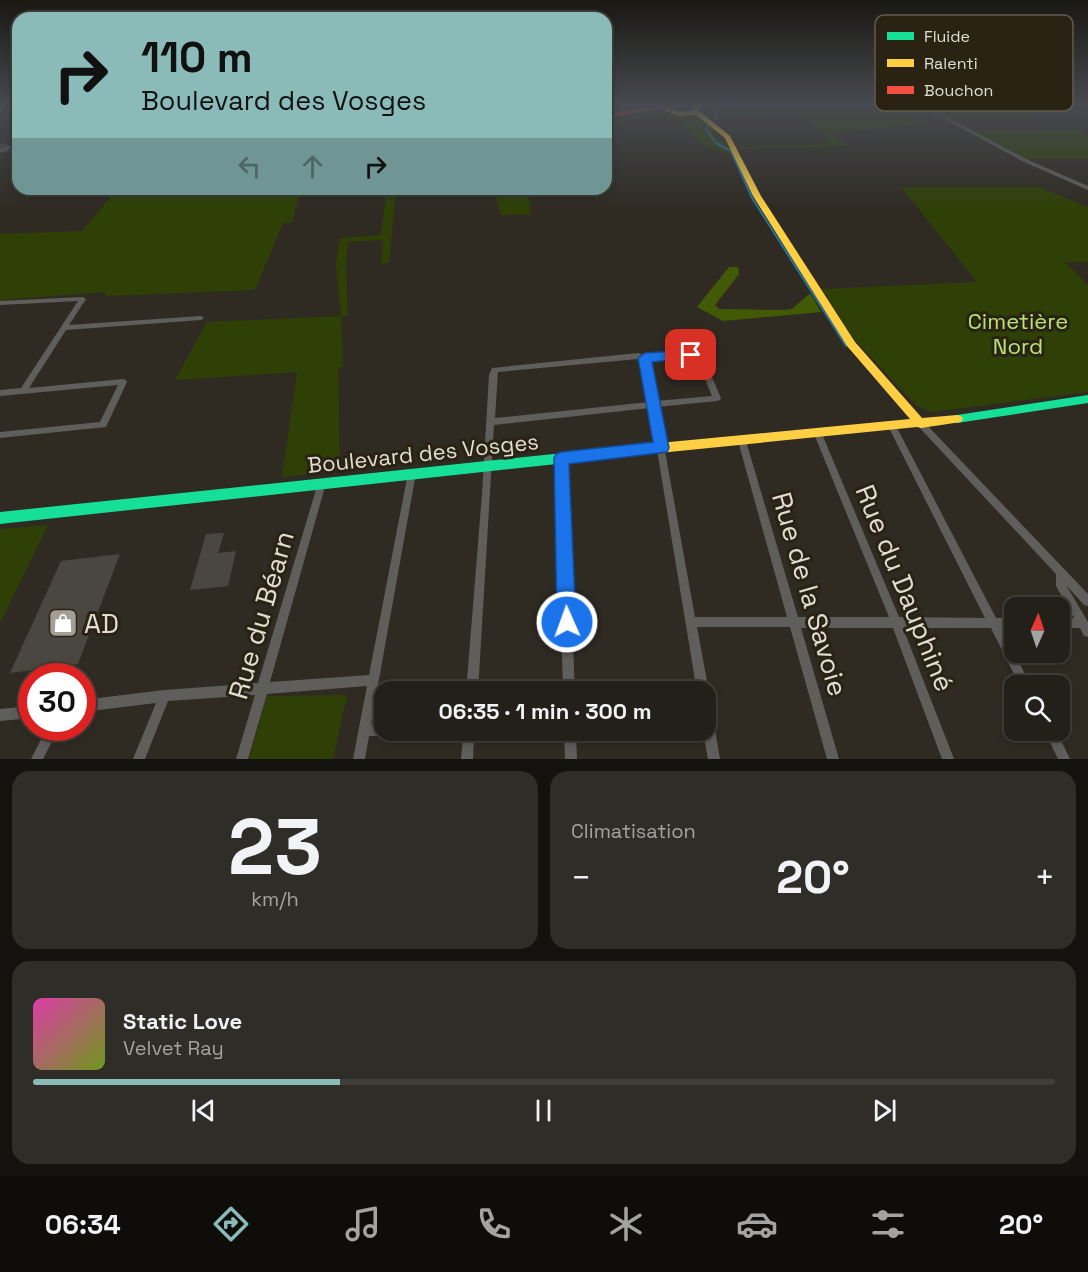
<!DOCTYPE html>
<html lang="fr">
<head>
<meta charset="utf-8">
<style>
  :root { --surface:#23201a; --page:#2f2d27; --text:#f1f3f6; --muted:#a3a3a2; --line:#403e39; --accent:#8bbbb9 }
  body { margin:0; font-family:"Space Grotesk",sans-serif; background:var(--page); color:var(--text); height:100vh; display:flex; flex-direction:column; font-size:22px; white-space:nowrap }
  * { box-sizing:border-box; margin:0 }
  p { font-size:20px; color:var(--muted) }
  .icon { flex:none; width:33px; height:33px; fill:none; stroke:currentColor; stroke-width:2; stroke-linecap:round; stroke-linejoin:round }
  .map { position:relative; height:759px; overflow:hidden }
  .side { display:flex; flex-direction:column; gap:12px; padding:12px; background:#13120e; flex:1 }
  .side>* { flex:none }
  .guide { position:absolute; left:12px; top:12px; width:600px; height:183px; border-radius:18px; box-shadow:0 3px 9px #0003,0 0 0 2px var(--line); background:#8bbbb9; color:#111; overflow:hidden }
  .needle { width:39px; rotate:3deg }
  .buttons { position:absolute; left:1004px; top:597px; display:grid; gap:12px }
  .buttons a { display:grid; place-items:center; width:66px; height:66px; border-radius:12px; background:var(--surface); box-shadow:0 3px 9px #0003,0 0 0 2px var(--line); font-size:30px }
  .speed { position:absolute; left:18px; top:663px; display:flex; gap:12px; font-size:30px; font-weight:700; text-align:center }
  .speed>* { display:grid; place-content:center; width:78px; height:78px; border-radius:50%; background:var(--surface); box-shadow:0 3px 9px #0003,0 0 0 2px var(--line); line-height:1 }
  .speed .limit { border:9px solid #d22; background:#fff; color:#111 }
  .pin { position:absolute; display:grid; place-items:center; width:51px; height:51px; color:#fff; margin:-26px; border-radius:12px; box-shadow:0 3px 9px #0006 }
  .me { position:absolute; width:66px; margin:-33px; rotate:358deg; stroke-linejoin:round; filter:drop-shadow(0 0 4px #0008) }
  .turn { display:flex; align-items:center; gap:21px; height:126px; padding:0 30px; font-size:27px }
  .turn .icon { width:78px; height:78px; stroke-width:2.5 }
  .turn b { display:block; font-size:42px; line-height:51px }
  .lanes { display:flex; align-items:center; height:57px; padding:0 30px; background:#0003; justify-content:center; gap:30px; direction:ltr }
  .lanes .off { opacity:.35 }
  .big { font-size:45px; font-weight:800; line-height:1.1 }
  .side .tile { flex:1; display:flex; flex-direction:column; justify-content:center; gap:9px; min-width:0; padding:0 21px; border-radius:18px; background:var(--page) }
  .side .dial { align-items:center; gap:0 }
  .dial b { font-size:78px; line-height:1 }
  .song { display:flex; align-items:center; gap:18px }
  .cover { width:72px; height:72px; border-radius:9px; background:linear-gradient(135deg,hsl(320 70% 55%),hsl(80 70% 35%)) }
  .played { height:6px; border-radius:3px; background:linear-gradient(90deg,var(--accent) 30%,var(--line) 30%) }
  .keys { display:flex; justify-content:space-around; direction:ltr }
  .heat { display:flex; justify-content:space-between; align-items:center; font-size:33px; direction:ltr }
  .side .tiles { flex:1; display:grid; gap:12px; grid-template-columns:1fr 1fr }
  .tile:last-child { grid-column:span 2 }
  .trip { position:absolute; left:374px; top:681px; width:342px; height:60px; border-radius:18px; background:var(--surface); box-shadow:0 3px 9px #0003,0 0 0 2px var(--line); font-weight:800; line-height:60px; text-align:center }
  .dock { display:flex; height:96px; justify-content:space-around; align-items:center; background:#0e0d0a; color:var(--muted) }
  .dock .icon { width:42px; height:42px }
  .dock .on { color:var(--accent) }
  .dock b { font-size:27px; color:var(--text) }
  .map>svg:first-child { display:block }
  .green { fill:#2e4006 }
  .forest { fill:#425a05 }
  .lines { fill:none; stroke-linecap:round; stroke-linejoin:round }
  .stream { stroke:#1f76a4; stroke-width:2 }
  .building { fill:#4a4740 }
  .primary-tunnel { stroke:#4a463d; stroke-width:8; stroke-dasharray:8 4; stroke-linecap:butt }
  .street { fill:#605e5b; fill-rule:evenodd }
  .fast { fill:#16e098; fill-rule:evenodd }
  .slow { fill:#ffcf43; fill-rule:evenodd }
  .jam { fill:#f24e42; fill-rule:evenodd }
  .route { fill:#1a73e8; stroke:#114b97; stroke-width:1.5 }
  .labels { text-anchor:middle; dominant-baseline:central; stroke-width:6; stroke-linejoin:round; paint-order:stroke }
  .park-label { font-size:22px; fill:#b9e476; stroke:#2a2314 }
  .street-label { font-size:22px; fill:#e2ddd3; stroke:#2a2314 }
  .near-street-label { font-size:27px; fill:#e2ddd3; stroke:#2a2314 }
  .near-poi-label { font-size:27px; fill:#e2ddd3; stroke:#2a2314; text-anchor:start }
  .key { fill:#2a2314; stroke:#615b4d; stroke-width:1.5 }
  .key-label { font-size:16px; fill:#e2ddd3 }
</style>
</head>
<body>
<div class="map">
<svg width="1088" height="759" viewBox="0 0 1088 759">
  <rect width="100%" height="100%" fill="#2f2b23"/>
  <g class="green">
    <polygon points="771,104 902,104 934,123 825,134 836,137 848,146 739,149 738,147 830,144 823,134 799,112 726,116 721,107"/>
    <polygon points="916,104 1019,104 1036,117 947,122"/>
    <polygon points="662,112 704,121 719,133 715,136 716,139 727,141 734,156 703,145 676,120 656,117 606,125 606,119"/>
    <polygon points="1077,129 1088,137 1088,159 1020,159 965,131"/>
    <polygon points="901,187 1039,187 1088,207 1088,262 1065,262 1088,285 1088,392 932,412 917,406 853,338 822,289 977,282"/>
    <polygon points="117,189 301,189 292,223 283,223 255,290 106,296 105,292 0,300 0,234 82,231"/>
    <polygon points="387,189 396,189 389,263 381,264 383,240 348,242 346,267 348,316 341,317 343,367 338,368 340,471 282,477 297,372 175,380 207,322 341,316 336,265 340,238 381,235"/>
    <polygon points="492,189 528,189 530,214 502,215"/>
    <polygon points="48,525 0,623 0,529"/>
    <polygon points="347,695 333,759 249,759 267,696"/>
  </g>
  <polygon class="forest" points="729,267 738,267 739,274 715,305 719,309 784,310 792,309 809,294 811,294 821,312 723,321 697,307"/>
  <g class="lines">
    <g class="stream">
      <polyline points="712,104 717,114 715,118"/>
      <polyline points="708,125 706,129 716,143 731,151 752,198 846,346"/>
    </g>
  </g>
  <g class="building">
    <polygon points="224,533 218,553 236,551 228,586 190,590 206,534"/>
    <polygon points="120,554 78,664 10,673 61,561"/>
  </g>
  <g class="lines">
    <polyline class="primary-tunnel" points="0,148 14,147"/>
    <g class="street">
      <polygon points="917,104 922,104 1026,159 1088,186 1088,190 1022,161"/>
      <polygon points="18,142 18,145 0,153 0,150"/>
      <polygon points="83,297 86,299 69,325 201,316 204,318 201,320 66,330 29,388 123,379 126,380 127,382 106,427 0,438 0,432 100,422 118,385 0,396 0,390 21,388 78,301 0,305 0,301"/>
      <path d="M688 351 691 352 701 367 711 375 721 398 720 400 717 401 657 407 695 617H787L738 441 739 439 742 438 745 439 746 441 798 617H889L814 434 815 432 818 431 821 432 822 434 899 617 985 618 888 426 889 424H895L996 618H1014V628H1002L1031 686H1020L991 628H903L954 759H942L893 628H801L839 759H827L790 627H697L709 692 707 696 705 697V692H697L650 408 494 425 478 692H466L482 494 489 375 492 368 638 353 645 355ZM686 357 695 371 705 379 712 396 656 401 649 360ZM638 359 642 360 649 402 495 418 498 372Z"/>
      <polygon points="921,421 924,422 1088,594 1088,606 1084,605 1066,585 1088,622 1088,637 1084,636 1080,628 1059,628 1059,618 1074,618 1056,586 1056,574 918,426 917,424 918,422"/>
      <polygon points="561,455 564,456 565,458 575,692 563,692 557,458 558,456"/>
      <polygon points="412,469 415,470 416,473 371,724 384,724 384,730 705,730 705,700 709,702 711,706 720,759 708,759 704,737 576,736 577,759 565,759 564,736 474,736 473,759 461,759 463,736 369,736 365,759 353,759 367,686 267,694 248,759 236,759 255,695 168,701 145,759 133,759 156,703 82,712 82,700 164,690 258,683 318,483 319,480 322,479 325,480 326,483 270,682 369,675 408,473 409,470"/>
      <polygon points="32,706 32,718 0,721 0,709"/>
      <polygon points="47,728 59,728 43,759 31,759"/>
      <polygon points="1044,730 1056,730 1070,759 1058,759"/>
    </g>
    <g class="fast">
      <polygon points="0,104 5,104 3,110 0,112"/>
      <polygon points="18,145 18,149 11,147 12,146"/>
      <polygon points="1088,395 1088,403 957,423 953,422 951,419 953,416 957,415"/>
      <polygon points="659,443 663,445 665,448 663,451 659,453 0,524 0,512"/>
    </g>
    <polygon class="slow" points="664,104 670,104 670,109 679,112 693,111 696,106 700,106 699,111 730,136 761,196 855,342 922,418 957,415 961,416 963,419 961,422 921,428 917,427 659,453 655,451 653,448 655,445 659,443 910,419 847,346 753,196 725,138 696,115 678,116 665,111"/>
    <polygon class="jam" points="665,105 668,107 667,108 606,118 606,114"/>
  </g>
  <linearGradient id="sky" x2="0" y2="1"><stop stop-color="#1a1813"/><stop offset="0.5" stop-color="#474a50"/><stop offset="1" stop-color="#474a50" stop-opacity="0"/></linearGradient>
  <rect width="1088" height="210" fill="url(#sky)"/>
  <polygon class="route" points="691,350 697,355 695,358 652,362 669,448 667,452 569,464 576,622 573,628 567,631 560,628 557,622 554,458 556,454 561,452 653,442 638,358 645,353"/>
  <defs>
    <g id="shop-square" transform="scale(1.5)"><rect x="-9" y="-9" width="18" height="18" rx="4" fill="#a39f95" stroke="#2a2314"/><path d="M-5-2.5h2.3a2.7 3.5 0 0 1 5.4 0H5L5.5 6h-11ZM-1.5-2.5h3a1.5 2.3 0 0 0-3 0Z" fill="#fff"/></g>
  </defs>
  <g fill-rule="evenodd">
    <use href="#shop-square" x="63" y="623"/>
  </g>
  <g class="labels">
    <g class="park-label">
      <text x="1018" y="321">Cimetière<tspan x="1018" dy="25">Nord</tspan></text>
    </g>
    <g class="street-label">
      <text transform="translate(423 453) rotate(-6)">Boulevard des Vosges</text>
    </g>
    <g class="near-street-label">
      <text transform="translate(905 588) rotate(68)">Rue du Dauphiné</text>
      <text transform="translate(810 594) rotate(74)">Rue de la Savoie</text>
      <text transform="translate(261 615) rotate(-74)">Rue du Béarn</text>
    </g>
    <g class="near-poi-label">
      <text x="84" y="623">AD</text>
    </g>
  </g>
  <rect x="875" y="15" width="198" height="96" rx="9" class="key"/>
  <rect x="887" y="32" width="27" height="8" fill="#16e098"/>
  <rect x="887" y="59" width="27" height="8" fill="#ffcf43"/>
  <rect x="887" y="86" width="27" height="8" fill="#f24e42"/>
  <g class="key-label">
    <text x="924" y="42">Fluide</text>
    <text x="924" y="69">Ralenti</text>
    <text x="924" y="96">Bouchon</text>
  </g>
</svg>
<div class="buttons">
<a><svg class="needle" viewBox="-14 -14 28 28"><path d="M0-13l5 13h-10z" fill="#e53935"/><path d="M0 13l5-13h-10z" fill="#a3a3a2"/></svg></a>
<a><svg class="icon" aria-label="search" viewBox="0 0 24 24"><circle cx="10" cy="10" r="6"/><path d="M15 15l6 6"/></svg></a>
</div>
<div class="speed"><div class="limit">30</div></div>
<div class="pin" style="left:691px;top:355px;background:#d93025"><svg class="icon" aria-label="arrive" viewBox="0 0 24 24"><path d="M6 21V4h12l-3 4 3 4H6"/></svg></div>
<svg class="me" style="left:567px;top:622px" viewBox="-20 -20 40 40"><circle r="17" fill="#1a73e8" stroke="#fff" stroke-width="3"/><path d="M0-11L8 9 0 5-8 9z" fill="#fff"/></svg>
<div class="trip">06:35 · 1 min · 300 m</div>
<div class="guide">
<div class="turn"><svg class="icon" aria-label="right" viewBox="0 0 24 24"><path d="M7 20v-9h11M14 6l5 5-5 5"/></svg><div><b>110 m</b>Boulevard des Vosges</div></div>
<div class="lanes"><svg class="icon off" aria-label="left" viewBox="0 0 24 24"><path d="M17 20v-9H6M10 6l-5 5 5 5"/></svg><svg class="icon off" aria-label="ahead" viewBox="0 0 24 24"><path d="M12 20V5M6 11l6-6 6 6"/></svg><svg class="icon" aria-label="right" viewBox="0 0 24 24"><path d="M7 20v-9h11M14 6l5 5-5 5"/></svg></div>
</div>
</div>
<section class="side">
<div class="tiles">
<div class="tile dial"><b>23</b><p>km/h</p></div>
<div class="tile"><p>Climatisation</p>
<div class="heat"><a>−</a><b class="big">20°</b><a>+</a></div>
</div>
<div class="tile">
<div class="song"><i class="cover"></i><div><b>Static Love</b><p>Velvet Ray</p></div></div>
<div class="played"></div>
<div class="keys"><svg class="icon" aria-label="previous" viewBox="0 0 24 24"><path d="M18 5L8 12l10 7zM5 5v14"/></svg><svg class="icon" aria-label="pause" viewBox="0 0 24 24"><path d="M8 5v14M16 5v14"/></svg><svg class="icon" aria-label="next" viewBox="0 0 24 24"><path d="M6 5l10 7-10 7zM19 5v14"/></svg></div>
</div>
</div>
</section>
<nav class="dock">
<b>06:34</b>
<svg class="icon on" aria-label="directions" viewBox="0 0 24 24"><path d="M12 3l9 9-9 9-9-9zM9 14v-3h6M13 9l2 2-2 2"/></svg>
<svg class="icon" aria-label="music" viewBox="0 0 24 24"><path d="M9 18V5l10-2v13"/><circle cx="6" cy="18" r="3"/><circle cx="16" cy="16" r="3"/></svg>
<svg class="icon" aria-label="phone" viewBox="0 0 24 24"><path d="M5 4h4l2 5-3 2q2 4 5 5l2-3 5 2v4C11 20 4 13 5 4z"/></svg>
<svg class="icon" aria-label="climate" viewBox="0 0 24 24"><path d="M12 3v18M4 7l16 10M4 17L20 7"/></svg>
<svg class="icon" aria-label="car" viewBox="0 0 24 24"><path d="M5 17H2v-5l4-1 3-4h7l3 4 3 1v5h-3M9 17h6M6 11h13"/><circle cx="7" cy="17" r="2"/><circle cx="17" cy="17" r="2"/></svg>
<svg class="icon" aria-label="filters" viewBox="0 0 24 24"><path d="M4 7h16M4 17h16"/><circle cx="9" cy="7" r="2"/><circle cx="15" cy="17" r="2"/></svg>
<b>20°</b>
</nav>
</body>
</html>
